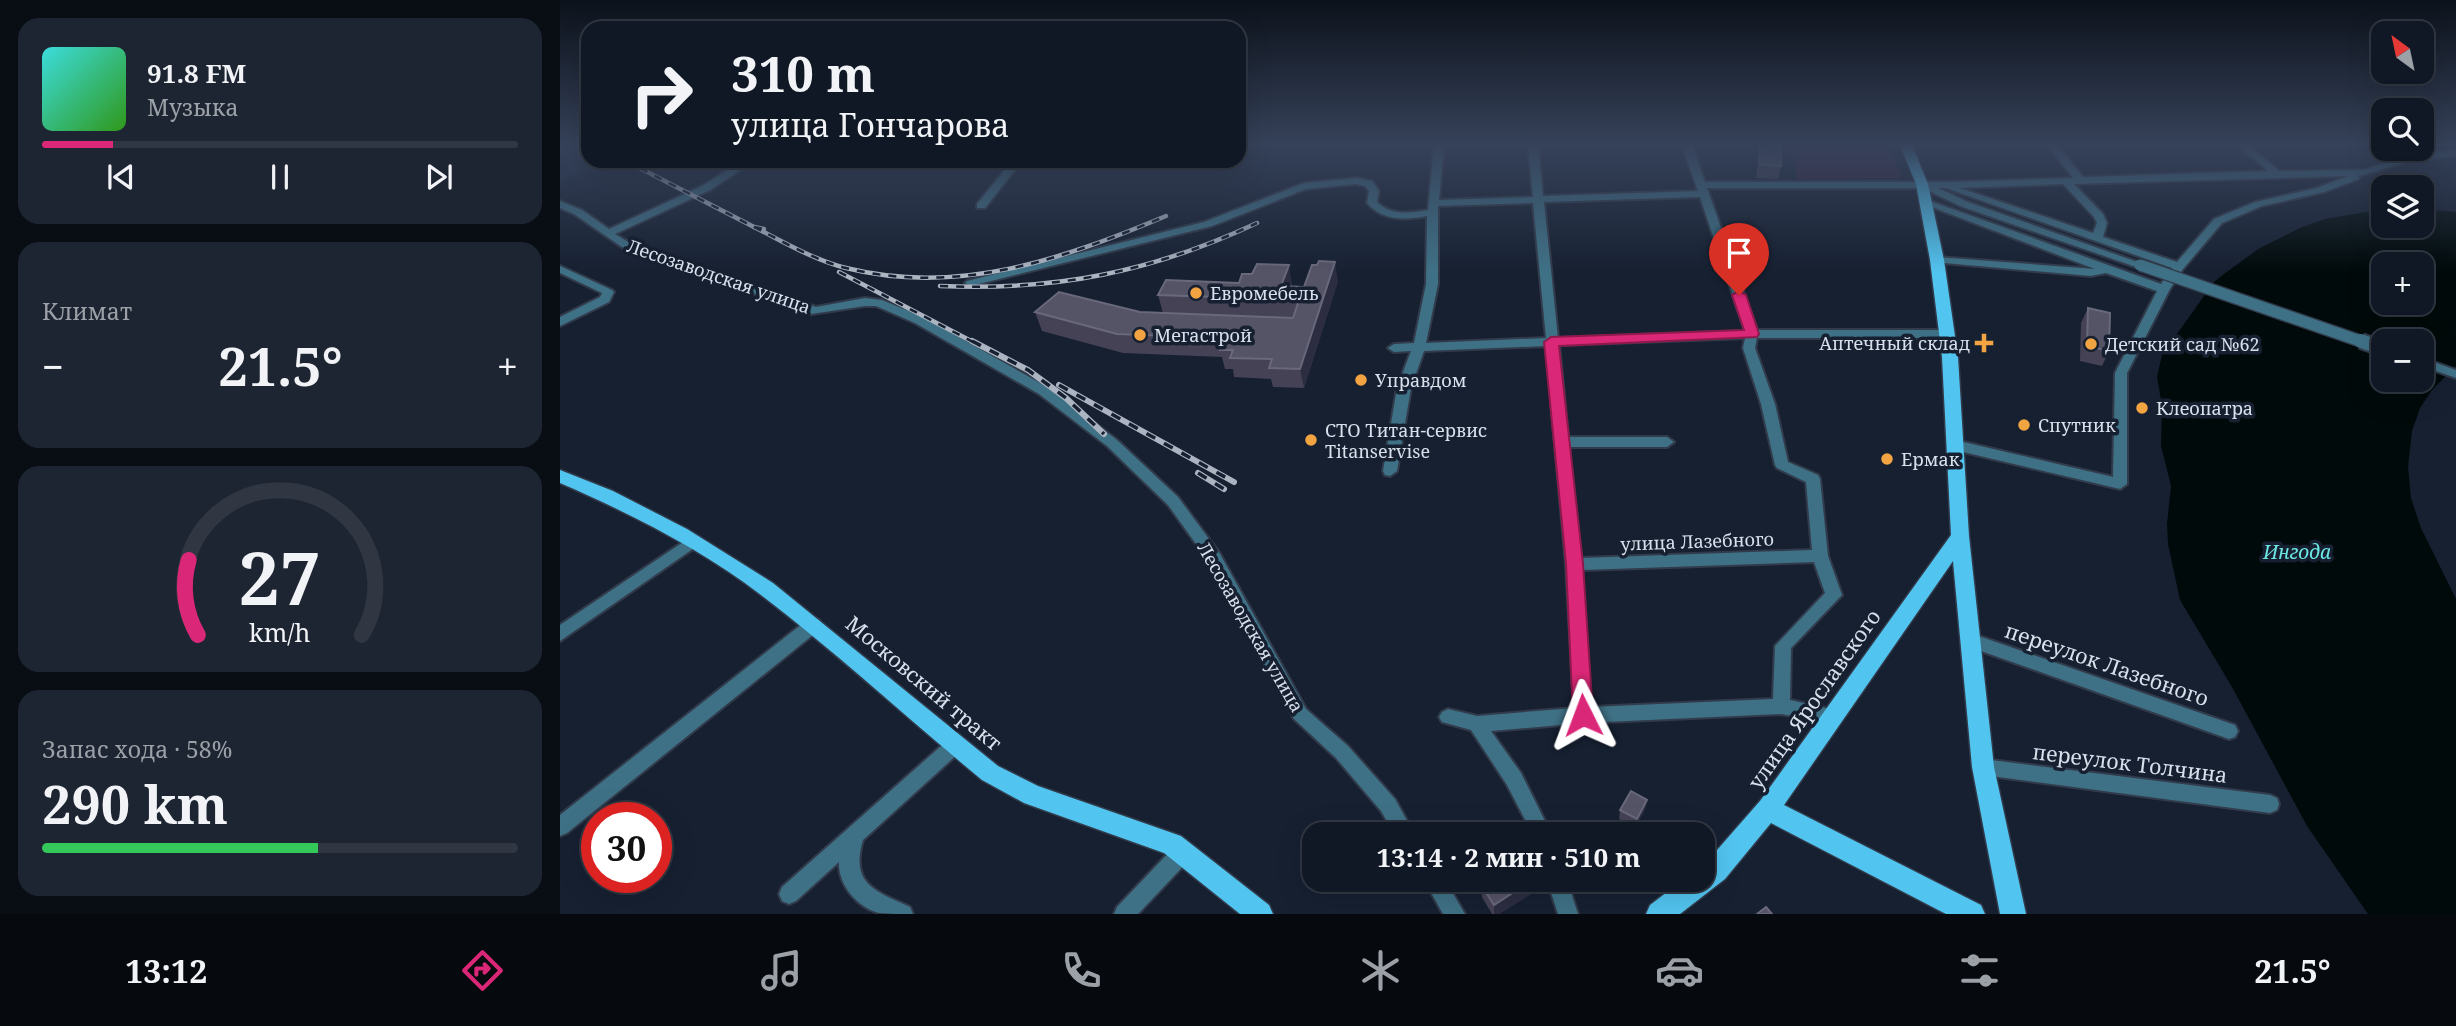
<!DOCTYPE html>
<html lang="ru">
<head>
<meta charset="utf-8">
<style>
  :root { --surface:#101825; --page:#1e2532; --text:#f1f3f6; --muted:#9ca0a7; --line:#303742; --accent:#db2777 }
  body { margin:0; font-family:"Noto Serif",serif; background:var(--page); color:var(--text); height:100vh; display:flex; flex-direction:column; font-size:26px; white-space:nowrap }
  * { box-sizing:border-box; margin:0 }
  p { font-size:23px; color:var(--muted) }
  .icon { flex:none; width:38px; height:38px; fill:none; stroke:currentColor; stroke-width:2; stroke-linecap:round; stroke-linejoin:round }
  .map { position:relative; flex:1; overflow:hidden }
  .drawer { display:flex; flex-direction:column; gap:18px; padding:18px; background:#090d14; width:560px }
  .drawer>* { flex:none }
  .hud { position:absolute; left:21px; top:21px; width:665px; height:147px; border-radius:21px; box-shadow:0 7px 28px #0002,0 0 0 2px var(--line); background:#101825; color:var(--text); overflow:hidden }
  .needle { width:46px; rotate:327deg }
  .tools { position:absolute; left:1811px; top:21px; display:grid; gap:14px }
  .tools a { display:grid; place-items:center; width:63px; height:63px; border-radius:14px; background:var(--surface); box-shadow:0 7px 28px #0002,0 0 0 2px var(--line); font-size:35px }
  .speed { position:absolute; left:21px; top:802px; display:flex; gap:14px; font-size:35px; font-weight:700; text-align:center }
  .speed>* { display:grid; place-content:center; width:91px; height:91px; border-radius:50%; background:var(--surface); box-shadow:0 7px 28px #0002,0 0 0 2px var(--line); line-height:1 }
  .speed .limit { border:10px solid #d22; background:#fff; color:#111 }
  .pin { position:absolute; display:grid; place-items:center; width:60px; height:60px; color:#fff; margin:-72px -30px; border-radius:50% 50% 50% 0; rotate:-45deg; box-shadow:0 0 7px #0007 }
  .pin .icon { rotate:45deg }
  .me { position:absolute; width:77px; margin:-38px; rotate:357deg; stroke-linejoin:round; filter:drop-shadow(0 0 5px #0008) }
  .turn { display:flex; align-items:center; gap:24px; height:147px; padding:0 35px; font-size:32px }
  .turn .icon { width:91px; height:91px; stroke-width:2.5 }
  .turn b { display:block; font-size:49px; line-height:60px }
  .big { font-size:52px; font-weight:700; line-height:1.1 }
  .drawer .card { flex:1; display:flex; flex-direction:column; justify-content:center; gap:10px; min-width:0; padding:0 24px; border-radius:21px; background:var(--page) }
  .drawer .dial { align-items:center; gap:0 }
  .dial svg { height:182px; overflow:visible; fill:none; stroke:var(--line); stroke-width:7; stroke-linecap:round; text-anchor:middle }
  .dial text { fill:var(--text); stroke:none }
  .song { display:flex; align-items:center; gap:21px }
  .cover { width:84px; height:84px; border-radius:10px; background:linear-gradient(135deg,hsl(180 70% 55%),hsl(110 70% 35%)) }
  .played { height:7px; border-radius:4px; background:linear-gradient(90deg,var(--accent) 15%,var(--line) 15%) }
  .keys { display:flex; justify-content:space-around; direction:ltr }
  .heat { display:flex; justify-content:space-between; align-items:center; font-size:38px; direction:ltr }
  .charge { height:10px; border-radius:5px; background:linear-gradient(90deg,#34c759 58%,var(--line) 0) }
  .trip { position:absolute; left:742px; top:822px; width:413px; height:70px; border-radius:21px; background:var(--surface); box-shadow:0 7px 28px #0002,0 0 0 2px var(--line); font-weight:700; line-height:70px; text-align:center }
  .tabs { display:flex; height:112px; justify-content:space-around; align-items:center; background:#060a0f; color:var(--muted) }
  .tabs .icon { width:49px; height:49px }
  .tabs .on { color:var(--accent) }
  .tabs b { font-size:32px; color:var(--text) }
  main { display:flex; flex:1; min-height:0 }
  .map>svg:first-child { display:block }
  .built { fill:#1c2a40 }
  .green { fill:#3d1e3d }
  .water { fill:#000a0a; fill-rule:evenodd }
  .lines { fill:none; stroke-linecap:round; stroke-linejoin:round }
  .minor-casing { stroke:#313b4b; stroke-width:4 }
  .major-casing { stroke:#313b4b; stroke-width:3 }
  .minor { fill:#3f7186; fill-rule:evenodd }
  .major { fill:#52c4f0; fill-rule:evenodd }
  .rail-far1-casing { stroke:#acb4c1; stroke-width:4.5 }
  .rail-casing { stroke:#acb4c1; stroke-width:6 }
  .rail-far1 { stroke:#162031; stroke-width:2.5; stroke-dasharray:8; stroke-linecap:butt }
  .rail { stroke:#162031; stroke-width:3.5; stroke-dasharray:10; stroke-linecap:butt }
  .minor-bridge-far1-casing { stroke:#313b4b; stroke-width:14; stroke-linecap:butt }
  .minor-bridge-casing { stroke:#313b4b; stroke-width:18; stroke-linecap:butt }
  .minor-bridge-far1 { stroke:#3f7186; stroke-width:11 }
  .minor-bridge { stroke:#3f7186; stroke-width:14 }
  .wall { fill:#454256 }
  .shaded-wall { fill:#2c2d41 }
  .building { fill:#555366; stroke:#69697b; stroke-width:2 }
  .route { fill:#db2777; stroke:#8e194d; stroke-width:2 }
  .poi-dot { fill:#f3a442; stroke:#162031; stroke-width:2.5 }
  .labels { text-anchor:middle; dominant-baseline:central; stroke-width:7; stroke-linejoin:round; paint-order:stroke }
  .street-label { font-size:18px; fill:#d8e0ec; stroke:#162031 }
  .poi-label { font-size:18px; fill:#d8e0ec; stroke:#162031; text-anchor:start }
  .water-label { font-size:19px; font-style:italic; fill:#6ce7e4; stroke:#162031 }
  .near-street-label { font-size:21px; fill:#d8e0ec; stroke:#162031 }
</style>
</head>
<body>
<main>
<section class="drawer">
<div class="card">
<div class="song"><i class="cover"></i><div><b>91.8 FM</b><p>Музыка</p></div></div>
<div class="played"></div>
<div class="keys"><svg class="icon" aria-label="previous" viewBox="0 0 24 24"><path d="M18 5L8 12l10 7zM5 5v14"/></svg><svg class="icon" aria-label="pause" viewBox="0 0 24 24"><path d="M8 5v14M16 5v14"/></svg><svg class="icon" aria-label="next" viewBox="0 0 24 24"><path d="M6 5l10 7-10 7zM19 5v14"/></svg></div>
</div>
<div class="card"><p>Климат</p>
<div class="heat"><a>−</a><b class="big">21.5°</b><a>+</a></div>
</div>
<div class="card dial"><svg viewBox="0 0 100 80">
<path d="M14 69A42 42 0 1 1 86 69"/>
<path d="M14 69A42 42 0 0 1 10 36" stroke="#db2777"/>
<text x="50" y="56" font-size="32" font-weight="700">27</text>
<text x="50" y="72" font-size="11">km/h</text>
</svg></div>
<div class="card"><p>Запас хода · 58%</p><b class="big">290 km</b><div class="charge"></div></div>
</section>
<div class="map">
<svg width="1896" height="914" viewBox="0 0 1896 914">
  <rect width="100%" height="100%" fill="#162031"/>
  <polygon class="built" points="0,145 28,145 28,161 52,161 0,181"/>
  <polygon class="green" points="1303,145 1330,145 1341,178 1236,179 1236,156 1225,156 1225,146"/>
  <path class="water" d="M1823 209 1824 226H1862V209L1896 212V366L1872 390 1860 408 1852 431 1848 467 1851 498 1861 528 1896 599V914H1808L1747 826 1672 687 1620 600 1608 544 1607 524 1611 486 1601 446 1602 406 1597 377 1602 355 1654 282 1664 274 1698 249 1740 228 1765 219ZM1824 264H1862V303H1824ZM1824 341H1862V380H1824Z"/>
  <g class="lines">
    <g class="minor-casing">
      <g id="minor">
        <path d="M874 145H884L879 200 973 197 968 145H978L983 196 1138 191 1122 145H1132L1145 182H1383L1513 178 1487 145H1497L1523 177 1708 171 1677 145H1688L1719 171 1804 170 1852 154 1896 150V156L1853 160 1799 176V179L1764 192 1702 206 1662 223 1623 269 1610 289 1567 373V484L1560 489 1395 450 1388 445 1395 440 1553 477 1555 373 1597 291 1546 273 1531 276 1373 262V258L1377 257 1535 269 1361 203 1362 201H1370L1601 284 1612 268 1386 188H1378L1408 202 1586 265 1580 268 1576 267 1400 206 1363 188H1147L1197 330H1387L1393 334 1387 338H1197L1195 348 1215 404 1228 462 1258 475 1260 479 1268 556 1282 595 1231 648 1230 700 1279 711 1282 716 1279 721 1273 724 1221 714 1023 723 931 731 961 773 992 835H973L947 785 911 730 882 722 879 717 882 712 888 709 917 716 1014 708 1006 564 986 346 864 351 851 388 837 471 830 476 825 475 823 471 837 388 851 351 834 352 828 348 834 344 854 343 866 284 867 216C846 220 822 221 807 203L809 191 805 186 796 184 746 189 652 226 411 286 405 283 407 281 644 222 744 183 796 178 812 181 819 191 817 202C831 216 850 213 868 210ZM1788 176 1757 188 1695 202 1654 219 1617 262 1543 237 1547 223 1543 214 1514 184ZM1503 184 1534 217 1537 223 1533 233 1400 188ZM1140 197 1185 331 998 338 984 202ZM973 203 986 338 866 343 878 284V206ZM1185 338 1183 348 1201 404 1215 465 1217 468 1246 482 1252 550 1021 558 1009 447H1107L1114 442 1107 437H1008L999 345ZM1254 562 1265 593 1215 646 1213 699 1031 707 1022 570Z"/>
        <polygon points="182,161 194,161 150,190 55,234 70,243 256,307 305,298 322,300 363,317 489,388 557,440 618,497 660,554 746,709 788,746 835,799 855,835 835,835 821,811 776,758 734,719 649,562 608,505 547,446 479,394 355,323 316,306 305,306 251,314 62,247 14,214 0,208 0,201 22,210 49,229 142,186"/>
        <polygon points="452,161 462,161 425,208 417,208 417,204"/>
        <polygon points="0,266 52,290 54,292 49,302 0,326 0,317 40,297 42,293 0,273"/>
        <polygon points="1862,358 1896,370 1896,378 1862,366"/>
        <polygon points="132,536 137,538 140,542 137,546 0,641 0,625"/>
        <polygon points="253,618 259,620 261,625 259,630 7,833 0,836 0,815 247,620"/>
        <polygon points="1410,633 1669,723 1675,725 1678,731 1675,737 1669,739 1404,645 1402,640 1404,635"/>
        <path d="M395 737 401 739 404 745 401 751 303 840C290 884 315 891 350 907L353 914C343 914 329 914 319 913 297 907 278 885 279 862L236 901 229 904 222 901 219 894 222 887 389 739Z"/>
        <polygon points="1423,759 1710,795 1717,798 1719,804 1717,810 1710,813 1423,775 1417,773 1414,767 1417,761"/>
        <polygon points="623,843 630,845 633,852 630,859 578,914 554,914 557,907 616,845"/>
        <polygon points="864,880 885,880 905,914 883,914"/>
        <polygon points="987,880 1007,880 1018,914 998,914"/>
      </g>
    </g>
    <g class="major-casing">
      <g id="major">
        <polygon points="1340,145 1352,145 1368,184 1384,260 1398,357 1409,536 1434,767 1466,914 1440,914 1412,767 1393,561 1224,805 1421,905 1425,914 1386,914 1211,823 1165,879 1120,914 1086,914 1090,905 1123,880 1143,880 1143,866 1200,801 1391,535 1382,357 1370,260 1356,184"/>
        <path d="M0 470 53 491 127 529 213 583 438 766 478 786 621 836 709 905 713 914H680L604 853 464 803 422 780C348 719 277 653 201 595 143 550 67 512 0 483Z"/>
      </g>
    </g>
    <use href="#minor" class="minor"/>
    <use href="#major" class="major"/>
    <g class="rail-far1-casing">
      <g id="rail-far1">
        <polyline points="66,161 194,227 204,229"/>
        <path d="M194 227C224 242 254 260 286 268 399 296 503 259 606 216"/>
        <polyline points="279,272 415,343"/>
        <path d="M380 286C496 291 592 272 697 223"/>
      </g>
    </g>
    <g class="rail-casing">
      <g id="rail">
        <polyline points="412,341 468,370 506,398 544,434"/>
        <polyline points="499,385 674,482"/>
        <polyline points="638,473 664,489"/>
      </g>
    </g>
    <use href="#rail-far1" class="rail-far1"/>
    <use href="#rail" class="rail"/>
    <g class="minor-bridge-far1-casing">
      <polyline id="minor-bridge-far1" points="1580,265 1806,343"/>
    </g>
    <g class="minor-bridge-casing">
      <polyline id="minor-bridge" points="1801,341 1824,349"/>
    </g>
    <use href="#minor-bridge-far1" class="minor-bridge-far1"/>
    <use href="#minor-bridge" class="minor-bridge"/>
  </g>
  <g class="wall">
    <polygon points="1200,145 1221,166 1218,179 1196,178"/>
    <polygon points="692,274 732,284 731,287 744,287 778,281 744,388 713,387 711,379 674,377 673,369 665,369 662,357 563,353 482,331 475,312 603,313 598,295 679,283"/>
    <polygon points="1528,308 1549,351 1542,366 1520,361 1521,323"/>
    <polygon points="1087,800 1085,809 1075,828 1059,819 1060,810"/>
    <polygon points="927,880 980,880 980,888 939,914 932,914 922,897 921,884"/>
  </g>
  <g class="shaded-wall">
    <polygon points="775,262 778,281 744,388 740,369"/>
    <polygon points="729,265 732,284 726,300 721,286"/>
    <polygon points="1087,800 1085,809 1075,828 1077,819"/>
    <polygon points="972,880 980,880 980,888 939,914 934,914 934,905"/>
  </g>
  <g class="building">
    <polygon points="1200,145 1221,145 1221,166 1199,164"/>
    <polygon points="759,261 775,262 740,369 709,368 712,359 670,358 673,350 660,350 665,338 557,334 475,312 499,292 580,312 733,318 739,300 598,295 606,280 679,283 682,274 692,274 697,264 729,265 721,286 744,287 752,265 757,265"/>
    <polygon points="1528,308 1550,313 1549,351 1527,346"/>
    <polygon points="1071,791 1087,800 1077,819 1060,810"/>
    <polygon points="927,880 972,880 934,905 921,884"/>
    <polygon points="1206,907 1212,914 1197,914"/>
  </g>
  <linearGradient id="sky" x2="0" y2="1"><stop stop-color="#0c121b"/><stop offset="0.53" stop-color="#36425a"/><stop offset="1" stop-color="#36425a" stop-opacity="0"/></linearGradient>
  <rect width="1896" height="273" fill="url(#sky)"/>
  <polygon class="route" points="1179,291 1186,295 1199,334 1197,337 999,346 1023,564 1033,715 1030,721 1023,724 1016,721 1013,715 1006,564 984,342 991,337 1184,330 1172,295"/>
  <g class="poi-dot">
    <circle cx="636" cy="293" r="7"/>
    <circle cx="580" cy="335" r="7"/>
    <path d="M1420.5 332.5h7v7h7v7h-7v7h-7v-7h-7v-7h7z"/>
    <circle cx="1531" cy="344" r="7"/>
    <circle cx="801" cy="380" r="7"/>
    <circle cx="1582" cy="408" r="7"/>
    <circle cx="1464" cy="425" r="7"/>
    <circle cx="751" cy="440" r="7"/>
    <circle cx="1327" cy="459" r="7"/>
  </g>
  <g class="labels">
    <g class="street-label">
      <text transform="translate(159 276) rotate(19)">Лесозаводская улица</text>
      <text transform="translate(1137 541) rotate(-2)">улица Лазебного</text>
      <text transform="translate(691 627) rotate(60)">Лесозаводская улица</text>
    </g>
    <g class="poi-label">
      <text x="650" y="293">Евромебель</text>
      <text x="594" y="335">Мегастрой</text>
      <text x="1410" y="343" text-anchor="end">Аптечный склад</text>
      <text x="1545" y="344">Детский сад №62</text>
      <text x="815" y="380">Управдом</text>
      <text x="1596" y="408">Клеопатра</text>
      <text x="1478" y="425">Спутник</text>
      <text x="765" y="430">СТО Титан-сервис<tspan x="765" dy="21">Titanservise</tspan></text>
      <text x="1341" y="459">Ермак</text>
    </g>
    <g class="water-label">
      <text x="1737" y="552">Ингода</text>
    </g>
    <g class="near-street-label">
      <text transform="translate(1547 664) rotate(19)">переулок Лазебного</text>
      <text transform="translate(364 683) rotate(40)">Московский тракт</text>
      <text transform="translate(1254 699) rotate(-55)">улица Ярославского</text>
      <text transform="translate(1570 763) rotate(7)">переулок Толчина</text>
    </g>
  </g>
</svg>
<div class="tools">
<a><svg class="needle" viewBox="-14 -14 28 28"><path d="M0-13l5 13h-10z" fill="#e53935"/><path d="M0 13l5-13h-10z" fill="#9ca0a7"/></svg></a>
<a><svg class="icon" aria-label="search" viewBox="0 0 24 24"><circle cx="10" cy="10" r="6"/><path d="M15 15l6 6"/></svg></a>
<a><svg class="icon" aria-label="layers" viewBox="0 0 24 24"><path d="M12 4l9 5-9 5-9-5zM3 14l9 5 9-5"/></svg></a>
<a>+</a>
<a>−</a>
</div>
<div class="speed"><div class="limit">30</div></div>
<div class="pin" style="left:1179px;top:295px;background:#d93025"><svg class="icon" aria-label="arrive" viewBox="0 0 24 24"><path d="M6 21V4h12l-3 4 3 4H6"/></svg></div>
<svg class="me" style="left:1023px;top:715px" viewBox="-20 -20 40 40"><path d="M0-17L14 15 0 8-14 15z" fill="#db2777" stroke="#fff" stroke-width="4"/></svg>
<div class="trip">13:14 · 2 мин · 510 m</div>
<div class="hud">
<div class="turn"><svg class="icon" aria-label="right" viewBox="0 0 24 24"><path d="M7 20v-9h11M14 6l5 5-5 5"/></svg><div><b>310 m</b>улица Гончарова</div></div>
</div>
</div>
</main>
<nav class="tabs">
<b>13:12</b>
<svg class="icon on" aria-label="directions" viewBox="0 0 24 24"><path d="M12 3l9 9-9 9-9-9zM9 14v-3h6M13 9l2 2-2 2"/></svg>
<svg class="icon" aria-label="music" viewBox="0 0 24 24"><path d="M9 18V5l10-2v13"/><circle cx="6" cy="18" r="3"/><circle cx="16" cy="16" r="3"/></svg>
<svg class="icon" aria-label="phone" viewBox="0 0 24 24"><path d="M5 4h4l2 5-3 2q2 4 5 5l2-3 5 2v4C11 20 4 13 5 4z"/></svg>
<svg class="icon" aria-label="climate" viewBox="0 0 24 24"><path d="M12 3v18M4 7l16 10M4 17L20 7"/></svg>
<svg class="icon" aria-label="car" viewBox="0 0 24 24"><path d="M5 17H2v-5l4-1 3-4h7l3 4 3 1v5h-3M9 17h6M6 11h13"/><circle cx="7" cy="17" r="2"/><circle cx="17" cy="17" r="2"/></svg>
<svg class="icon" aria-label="filters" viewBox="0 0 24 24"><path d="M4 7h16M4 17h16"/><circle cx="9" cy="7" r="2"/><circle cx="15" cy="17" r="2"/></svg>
<b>21.5°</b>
</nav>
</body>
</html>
